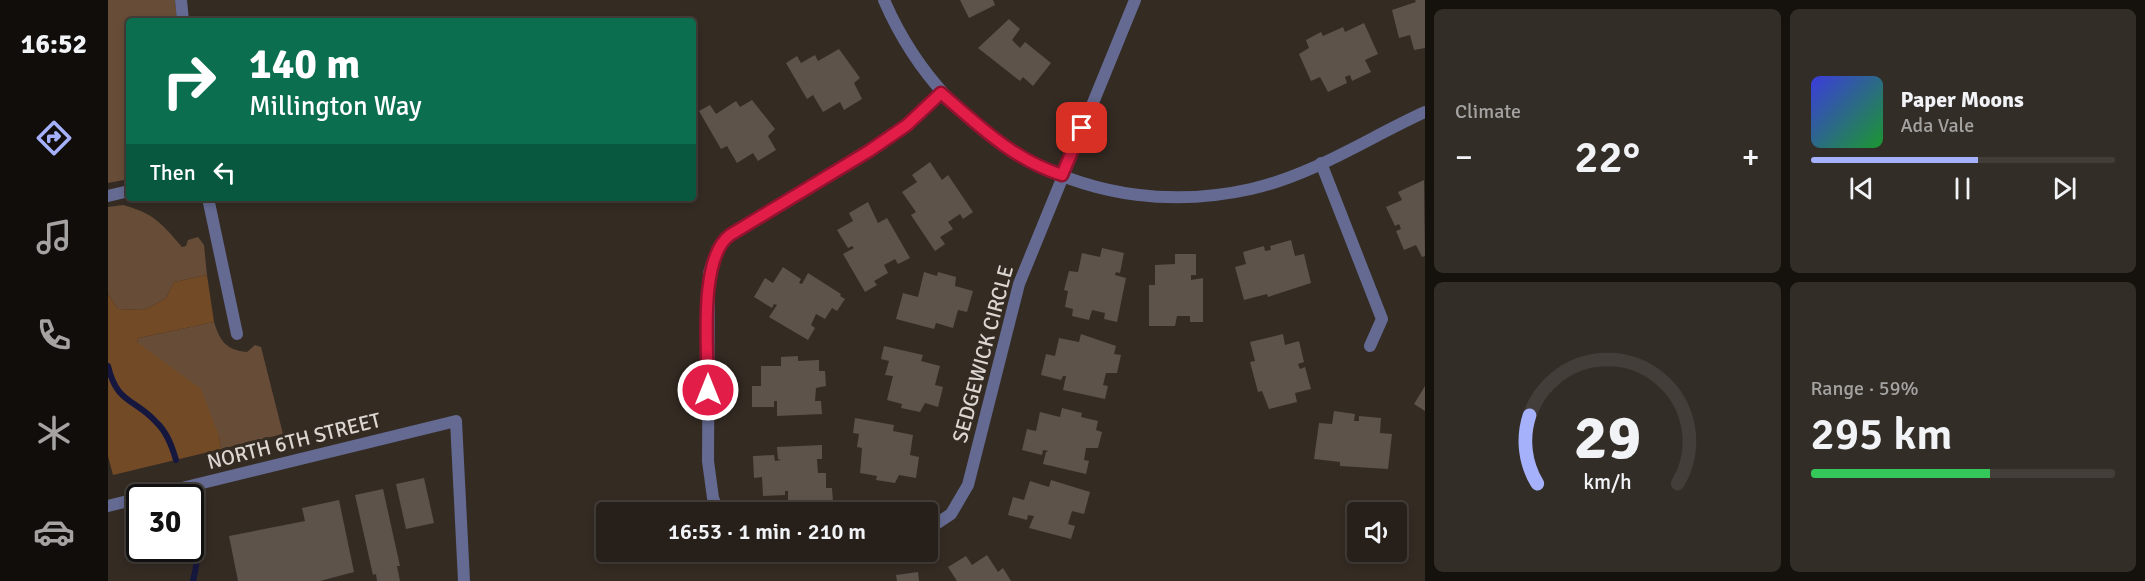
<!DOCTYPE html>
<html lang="en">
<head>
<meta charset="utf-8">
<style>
  :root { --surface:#27201a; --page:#332d27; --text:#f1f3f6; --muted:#a4a3a2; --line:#433e39; --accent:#a6b1fc }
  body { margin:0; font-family:Signika,sans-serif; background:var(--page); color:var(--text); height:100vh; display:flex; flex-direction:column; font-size:22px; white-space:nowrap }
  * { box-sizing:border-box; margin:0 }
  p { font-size:20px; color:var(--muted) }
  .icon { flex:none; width:33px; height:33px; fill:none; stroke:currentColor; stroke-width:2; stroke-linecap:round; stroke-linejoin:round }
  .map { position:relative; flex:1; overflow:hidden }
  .panel { display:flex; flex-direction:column; gap:9px; padding:9px; background:#15120e; width:720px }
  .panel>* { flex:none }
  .guide { position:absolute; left:18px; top:18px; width:570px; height:183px; border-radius:6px; box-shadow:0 3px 9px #0003,0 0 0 2px var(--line); background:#0b6e4f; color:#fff; overflow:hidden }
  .buttons { position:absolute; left:1239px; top:502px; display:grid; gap:12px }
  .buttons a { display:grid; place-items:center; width:60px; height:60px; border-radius:6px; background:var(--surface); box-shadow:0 3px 9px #0003,0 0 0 2px var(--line); font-size:30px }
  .speed { position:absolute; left:18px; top:484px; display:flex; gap:12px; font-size:30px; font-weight:700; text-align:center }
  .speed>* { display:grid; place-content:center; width:78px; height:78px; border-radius:50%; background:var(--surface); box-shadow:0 3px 9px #0003,0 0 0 2px var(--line); line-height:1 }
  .speed .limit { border:3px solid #111; border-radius:9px; background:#fff; color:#111 }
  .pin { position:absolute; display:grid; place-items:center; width:51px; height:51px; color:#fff; margin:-26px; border-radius:12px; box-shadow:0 3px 9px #0006 }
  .me { position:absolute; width:66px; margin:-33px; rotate:0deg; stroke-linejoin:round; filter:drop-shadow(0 0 4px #0008) }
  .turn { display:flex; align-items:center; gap:21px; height:126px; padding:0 24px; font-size:27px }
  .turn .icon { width:78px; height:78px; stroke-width:2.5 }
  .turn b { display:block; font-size:42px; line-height:51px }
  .then { display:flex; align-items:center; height:57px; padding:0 24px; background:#0003; gap:12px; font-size:22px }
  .big { font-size:45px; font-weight:600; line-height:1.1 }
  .panel .widget { flex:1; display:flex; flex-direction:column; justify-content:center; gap:9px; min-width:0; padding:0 21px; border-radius:9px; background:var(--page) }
  .panel .dial { align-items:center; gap:0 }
  .dial svg { height:156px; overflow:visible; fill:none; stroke:var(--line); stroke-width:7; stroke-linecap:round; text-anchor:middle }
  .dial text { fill:var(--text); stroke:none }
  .song { display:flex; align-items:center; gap:18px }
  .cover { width:72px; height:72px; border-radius:9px; background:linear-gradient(135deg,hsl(240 70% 55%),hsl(130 70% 35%)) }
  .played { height:6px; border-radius:3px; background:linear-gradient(90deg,var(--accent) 55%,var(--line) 55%) }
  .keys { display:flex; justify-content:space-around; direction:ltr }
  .heat { display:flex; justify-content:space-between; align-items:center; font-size:33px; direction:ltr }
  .charge { height:9px; border-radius:4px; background:linear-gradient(90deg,#34c759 59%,var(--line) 0) }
  .panel .tiles { flex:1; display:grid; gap:9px; grid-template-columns:repeat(2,1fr) }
  .trip { position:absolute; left:488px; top:502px; width:342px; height:60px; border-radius:6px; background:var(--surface); box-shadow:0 3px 9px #0003,0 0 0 2px var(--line); font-weight:600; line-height:60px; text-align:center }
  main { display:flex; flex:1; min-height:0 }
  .menu { display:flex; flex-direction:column; width:108px; justify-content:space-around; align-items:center; background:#100d0a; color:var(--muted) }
  .menu .icon { width:42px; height:42px }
  .menu .active { color:var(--accent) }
  .menu b { font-size:27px; color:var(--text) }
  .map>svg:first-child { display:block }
  .green { fill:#674d37 }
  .forest { fill:#734a26 }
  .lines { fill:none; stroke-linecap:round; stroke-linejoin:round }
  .stream { stroke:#15173f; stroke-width:6 }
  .building { fill:#5e534b }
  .lane { stroke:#646a91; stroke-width:12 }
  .street { stroke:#646a91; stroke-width:12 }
  .route-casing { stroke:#92132f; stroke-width:15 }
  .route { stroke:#e11d48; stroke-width:10 }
  .labels { text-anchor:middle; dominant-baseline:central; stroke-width:6; stroke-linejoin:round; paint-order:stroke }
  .street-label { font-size:21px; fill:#dcd6d1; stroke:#342b23 }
</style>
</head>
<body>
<main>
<nav class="menu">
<b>16:52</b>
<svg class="icon active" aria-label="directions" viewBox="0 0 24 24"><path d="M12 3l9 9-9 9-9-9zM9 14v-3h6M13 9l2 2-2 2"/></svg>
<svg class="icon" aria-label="music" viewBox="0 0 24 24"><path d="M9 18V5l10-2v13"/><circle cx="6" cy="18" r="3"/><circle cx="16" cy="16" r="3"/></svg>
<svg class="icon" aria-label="phone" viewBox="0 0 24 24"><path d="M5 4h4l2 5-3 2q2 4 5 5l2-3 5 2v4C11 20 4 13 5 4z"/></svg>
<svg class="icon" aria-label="climate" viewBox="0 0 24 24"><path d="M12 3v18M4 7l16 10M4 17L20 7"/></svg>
<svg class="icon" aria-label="car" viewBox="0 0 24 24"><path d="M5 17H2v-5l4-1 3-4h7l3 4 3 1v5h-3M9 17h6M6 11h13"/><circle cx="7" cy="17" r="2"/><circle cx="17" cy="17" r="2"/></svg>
</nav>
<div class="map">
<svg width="1317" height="581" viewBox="0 0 1317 581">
  <rect width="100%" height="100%" fill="#342b23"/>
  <g class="green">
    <polygon points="0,0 67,0 69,21 21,21 21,179 0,183"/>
    <path d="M15 205C46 213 54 224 74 247L78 246 80 240 90 237 96 245 99 275 66 282 58 298 44 306 35 310 10 309 0 294V207Z"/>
    <path d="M106 322C112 341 118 350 139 352L147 345 153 347 175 434 113 449 111 436 29 342 31 338Z"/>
  </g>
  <polygon class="forest" points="99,275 106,322 31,338 29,342 93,389 111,436 113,449 5,475 0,456 0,294 10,309 35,310 44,306 58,298 66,282"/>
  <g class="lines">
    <g class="stream">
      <path d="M0 366C9 404 26 398 48 422 59 432 64 446 68 460"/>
      <path d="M82 528C90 551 91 557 85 581"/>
    </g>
  </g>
  <g class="building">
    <polygon points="852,0 885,0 887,5 861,18"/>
    <polygon points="1307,0 1317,0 1317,48 1306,50 1302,35 1291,38 1284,10 1308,2"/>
    <polygon points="901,19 912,29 904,40 912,48 917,42 943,63 925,86 915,77 912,81 870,48"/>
    <polygon points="1256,23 1270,54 1257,60 1263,72 1244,81 1242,75 1237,77 1239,83 1220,92 1212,77 1203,81 1191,54 1201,48 1198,40 1213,32 1215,36 1235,27 1237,32"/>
    <polygon points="731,49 752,78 746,83 754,99 736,110 732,102 715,112 705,95 699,99 678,63 689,56 693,63 707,55 710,61"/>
    <polygon points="644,100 667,129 660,136 668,150 650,161 645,153 629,163 619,146 613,149 591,111 602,105 608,114 628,101 632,107"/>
    <polygon points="822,162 834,180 840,175 865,212 855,219 852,214 840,222 845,229 832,237 837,244 827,251 803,215 808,212 794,192 809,182 804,175"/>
    <polygon points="1316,180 1317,256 1314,257 1308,245 1296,250 1288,231 1293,229 1291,224 1287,226 1278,207 1294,200 1290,192"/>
    <polygon points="760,202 770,223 779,218 802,258 790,264 787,259 776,265 780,273 766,281 769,285 757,292 735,254 746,248 744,246 740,248 729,230 745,221 741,213"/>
    <polygon points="1183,240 1187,256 1196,254 1203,283 1160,297 1159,294 1136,300 1127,267 1138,264 1135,252 1156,246 1157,251 1163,250 1162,246"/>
    <polygon points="994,248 1016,253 1012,273 1008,272 1007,275 1018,278 1009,322 996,319 997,313 984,310 981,320 964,316 965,309 957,307 960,291 956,290 961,271 970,272 974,253 992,257"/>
    <polygon points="1067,254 1088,254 1088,275 1083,275 1083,280 1095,278 1095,322 1082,322 1082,316 1069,316 1067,326 1041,326 1041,285 1047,285 1047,265 1067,264"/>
    <polygon points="675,267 693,279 691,283 694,284 700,273 733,294 732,296 737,299 729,311 724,308 717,319 708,314 703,325 707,328 700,340 661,317 669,305 666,304 664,308 646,297 657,278 665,283"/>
    <polygon points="816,272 829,276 830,272 848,277 847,286 865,291 859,312 850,310 845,328 828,323 826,329 788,319 795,293 810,297"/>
    <polygon points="973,334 1008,346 1006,354 1013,355 1009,373 998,373 995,385 1000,386 997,399 955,390 958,376 955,376 953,380 933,375 938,354 947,356 951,338 971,342"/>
    <polygon points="1175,334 1177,345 1191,341 1196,362 1190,364 1192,369 1197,367 1203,389 1187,393 1189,402 1161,409 1154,391 1150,392 1142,362 1147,361 1142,342"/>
    <polygon points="776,346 815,355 813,361 832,366 827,385 835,387 830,407 817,403 812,412 793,408 794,404 779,400 785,376 777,375 781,361 773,359"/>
    <polygon points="690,356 690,361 711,360 711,371 717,371 718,386 708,388 707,401 713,401 714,414 669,416 669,401 666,401 666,407 644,407 644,386 653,386 653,366 673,366 673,357"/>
    <polygon points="1317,386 1317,411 1306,404"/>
    <polygon points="954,408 974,413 973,417 990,421 988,430 994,432 990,448 978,448 976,460 981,461 978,474 935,464 938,452 941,451 935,450 934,455 914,450 919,429 928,431 932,412 952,417"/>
    <polygon points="1226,411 1247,414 1246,421 1251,421 1251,416 1273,418 1272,433 1284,434 1280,469 1232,466 1232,462 1206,459 1211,423 1224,424"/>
    <polygon points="747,418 786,425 785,431 805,435 802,455 811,457 808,478 791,475 787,483 768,480 769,476 752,473 754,448 749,447 751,434 745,433"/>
    <polygon points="714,445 714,459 709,459 710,473 718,473 718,488 724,488 725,502 680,503 680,491 677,491 677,495 655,496 654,477 646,478 645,456 666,455 667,461 673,460 670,459 669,447"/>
    <polygon points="316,478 326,523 298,529 288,484"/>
    <polygon points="943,480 982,492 976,514 964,511 960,524 967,526 963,539 921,528 926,516 920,515 919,520 900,515 905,497 916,500 922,481 941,487"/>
    <polygon points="275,489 292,566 289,566 292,581 269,581 268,574 265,575 247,495"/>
    <polygon points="231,500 246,572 212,581 130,581 121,536 197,521 194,508"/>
    <polygon points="879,555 890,572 895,568 903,581 849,581 840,567 858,556 864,565"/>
    <polygon points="810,572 811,581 789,581 788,575"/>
  </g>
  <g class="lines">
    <g class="lane">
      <polyline points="73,0 75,21"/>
      <polyline points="100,198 129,334"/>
    </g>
    <g class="street">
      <path d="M776 0C839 146 987 224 1143 189 1205 175 1260 138 1317 112"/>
      <polyline points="1213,163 1274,319 1262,346"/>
      <polyline points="0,196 21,191"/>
      <polyline points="33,498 348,421 356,581"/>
      <polyline points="0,506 32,498"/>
      <path d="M611 513 605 498 600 461 601 273C608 249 612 242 632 228L761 151 799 125 833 93"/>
      <polyline points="819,530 843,514 860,485 911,284 1027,0"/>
    </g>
  </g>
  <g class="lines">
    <g class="route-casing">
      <path id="route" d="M600 390C600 352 590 258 622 235L761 151 799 125 833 93C871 126 906 160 954 175L974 128"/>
    </g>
    <use href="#route" class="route"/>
  </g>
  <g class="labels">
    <g class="street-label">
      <text transform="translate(875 354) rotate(-75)">SEDGEWICK CIRCLE</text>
      <text transform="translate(186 441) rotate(-14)">NORTH 6TH STREET</text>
    </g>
  </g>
</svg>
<div class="buttons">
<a><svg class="icon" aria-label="sound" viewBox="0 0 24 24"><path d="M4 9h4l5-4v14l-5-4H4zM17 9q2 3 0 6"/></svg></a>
</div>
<div class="speed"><div class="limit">30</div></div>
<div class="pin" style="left:974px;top:128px;background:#d93025"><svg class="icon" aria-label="arrive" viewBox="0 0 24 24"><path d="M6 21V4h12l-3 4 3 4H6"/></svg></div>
<svg class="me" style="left:600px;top:390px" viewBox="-20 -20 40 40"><circle r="17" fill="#e11d48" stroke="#fff" stroke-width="3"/><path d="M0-11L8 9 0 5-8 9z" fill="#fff"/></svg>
<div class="trip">16:53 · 1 min · 210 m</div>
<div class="guide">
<div class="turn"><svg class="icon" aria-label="right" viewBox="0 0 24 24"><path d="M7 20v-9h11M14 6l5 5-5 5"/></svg><div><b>140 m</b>Millington Way</div></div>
<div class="then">Then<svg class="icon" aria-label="left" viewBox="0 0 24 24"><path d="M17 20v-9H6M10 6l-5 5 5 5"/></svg></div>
</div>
</div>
<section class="panel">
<div class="tiles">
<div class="widget"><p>Climate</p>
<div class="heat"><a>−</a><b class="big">22°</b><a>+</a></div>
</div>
<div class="widget">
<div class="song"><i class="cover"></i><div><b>Paper Moons</b><p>Ada Vale</p></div></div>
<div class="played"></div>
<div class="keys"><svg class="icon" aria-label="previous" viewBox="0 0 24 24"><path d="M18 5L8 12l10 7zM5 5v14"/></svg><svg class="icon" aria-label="pause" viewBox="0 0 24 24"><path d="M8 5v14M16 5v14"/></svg><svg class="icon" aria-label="next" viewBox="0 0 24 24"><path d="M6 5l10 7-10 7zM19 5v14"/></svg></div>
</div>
<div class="widget dial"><svg viewBox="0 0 100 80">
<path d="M14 69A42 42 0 1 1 86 69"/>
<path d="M14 69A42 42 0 0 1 10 34" stroke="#a6b1fc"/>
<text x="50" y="56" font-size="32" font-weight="700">29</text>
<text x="50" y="72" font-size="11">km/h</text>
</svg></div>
<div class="widget"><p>Range · 59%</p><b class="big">295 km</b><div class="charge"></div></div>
</div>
</section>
</main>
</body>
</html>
